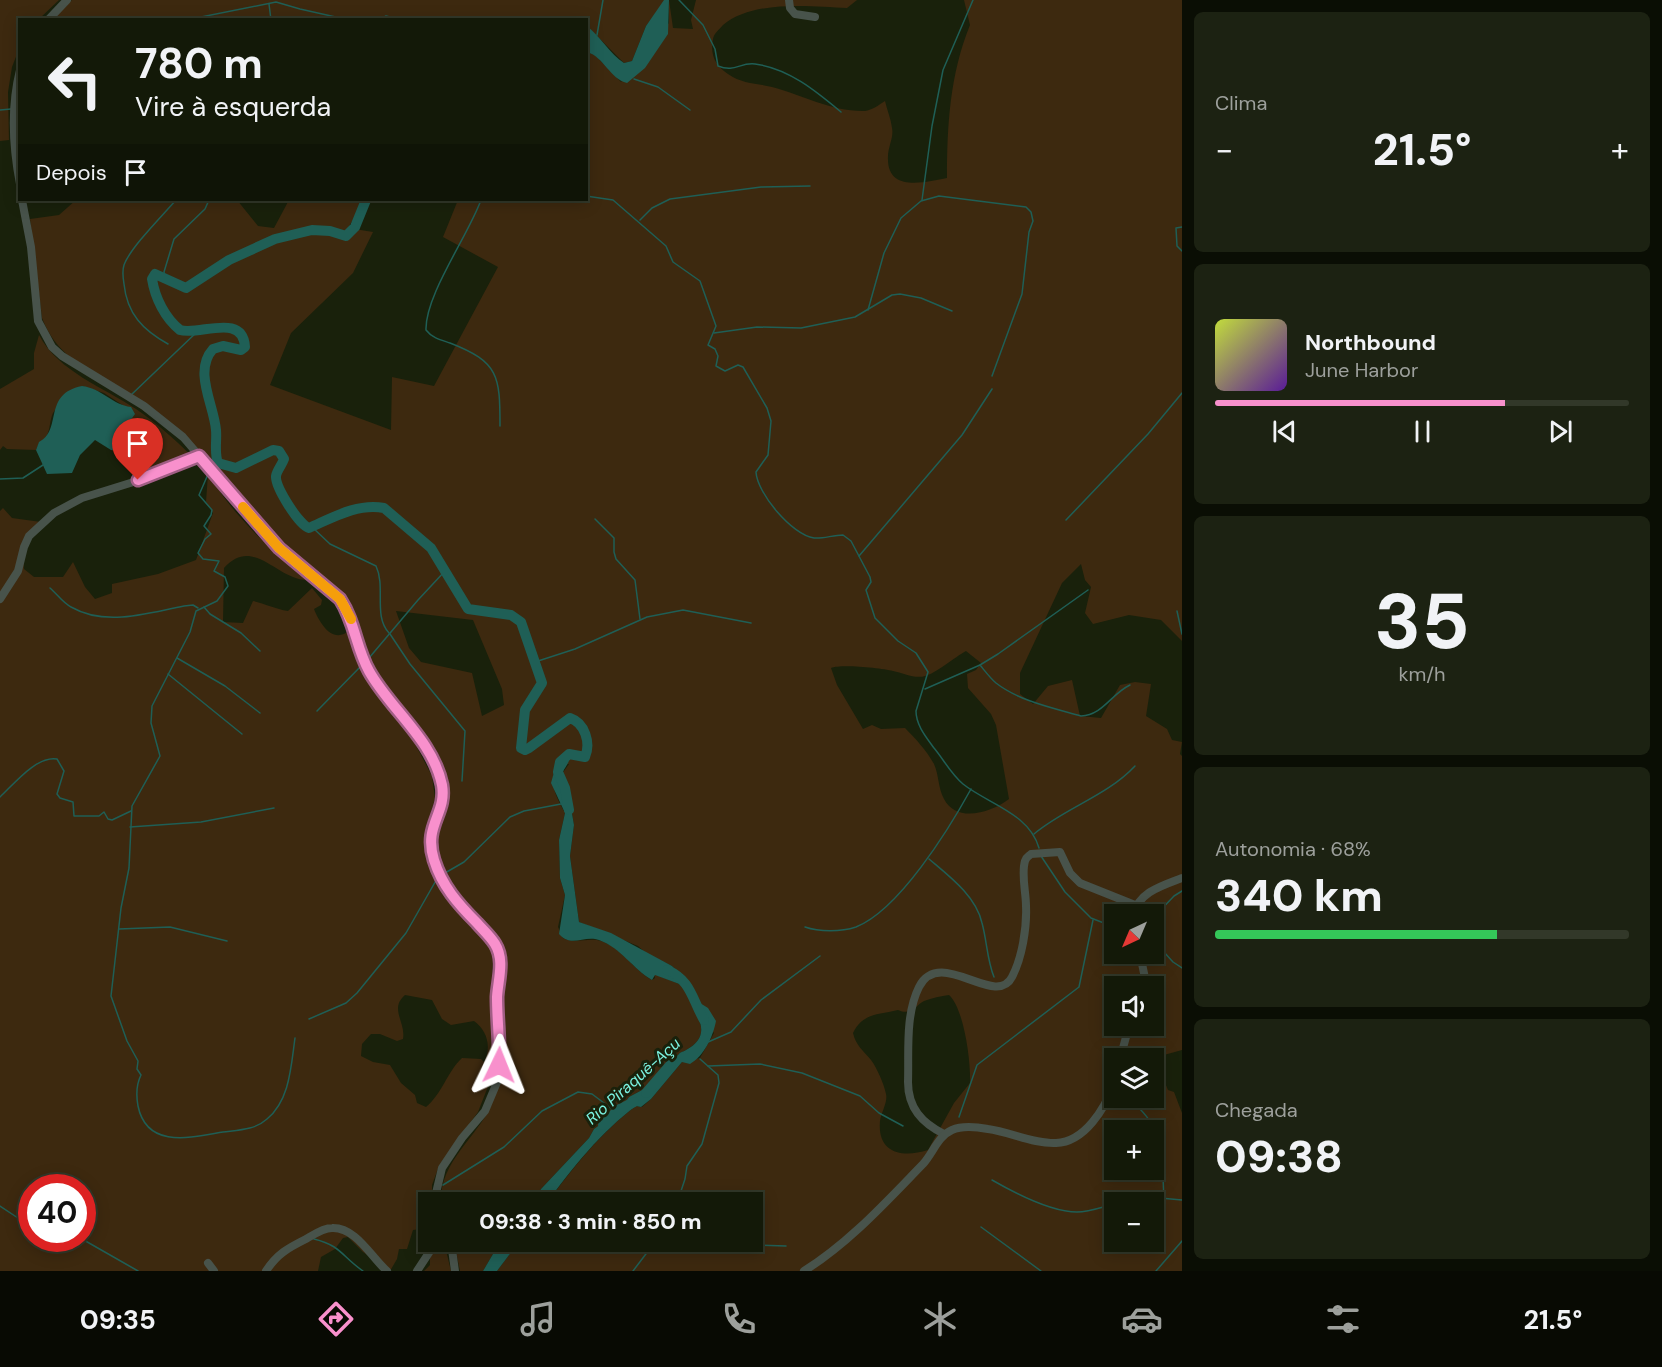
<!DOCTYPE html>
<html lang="pt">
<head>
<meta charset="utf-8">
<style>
  :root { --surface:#131908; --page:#1c2212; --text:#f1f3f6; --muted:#9da09c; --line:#323829; --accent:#f890cc }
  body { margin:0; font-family:"DM Sans",sans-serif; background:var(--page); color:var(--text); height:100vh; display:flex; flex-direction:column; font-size:22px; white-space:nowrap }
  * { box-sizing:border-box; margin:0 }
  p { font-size:20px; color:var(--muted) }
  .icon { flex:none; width:33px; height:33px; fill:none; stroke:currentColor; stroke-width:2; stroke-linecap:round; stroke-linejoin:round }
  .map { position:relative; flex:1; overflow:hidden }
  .drawer { display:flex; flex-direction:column; gap:12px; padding:12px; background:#0a0e04; width:480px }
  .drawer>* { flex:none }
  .hud { position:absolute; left:18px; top:18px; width:570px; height:183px; border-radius:0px; box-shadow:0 3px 15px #0003,0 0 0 2px var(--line); background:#131908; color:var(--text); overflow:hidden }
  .needle { width:39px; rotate:224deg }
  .tools { position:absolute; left:1104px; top:904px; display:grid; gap:12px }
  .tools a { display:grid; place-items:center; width:60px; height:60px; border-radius:0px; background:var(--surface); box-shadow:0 3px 15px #0003,0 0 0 2px var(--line); font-size:30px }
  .speed { position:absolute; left:18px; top:1174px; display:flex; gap:12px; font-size:30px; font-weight:700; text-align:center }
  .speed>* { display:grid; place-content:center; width:78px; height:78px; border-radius:50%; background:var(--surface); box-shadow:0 3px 15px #0003,0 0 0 2px var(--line); line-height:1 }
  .speed .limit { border:9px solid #d22; background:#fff; color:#111 }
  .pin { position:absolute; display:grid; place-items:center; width:51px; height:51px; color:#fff; margin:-62px -26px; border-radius:50% 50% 50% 0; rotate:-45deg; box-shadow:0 0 6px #0007 }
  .pin .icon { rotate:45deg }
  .me { position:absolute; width:66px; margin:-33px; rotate:2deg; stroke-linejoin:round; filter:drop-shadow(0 0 4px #0008) }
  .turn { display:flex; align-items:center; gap:21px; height:126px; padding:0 18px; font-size:27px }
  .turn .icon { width:78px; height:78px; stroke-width:2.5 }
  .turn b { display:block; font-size:42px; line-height:51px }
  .then { display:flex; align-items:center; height:57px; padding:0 18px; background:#0003; gap:12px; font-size:22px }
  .big { font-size:45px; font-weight:800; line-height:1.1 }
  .drawer .widget { flex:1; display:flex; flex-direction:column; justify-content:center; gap:9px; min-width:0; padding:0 21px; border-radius:9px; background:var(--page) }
  .drawer .dial { align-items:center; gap:0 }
  .dial b { font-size:78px; line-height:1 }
  .song { display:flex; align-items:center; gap:18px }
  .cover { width:72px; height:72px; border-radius:9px; background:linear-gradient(135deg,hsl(70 70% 55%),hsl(270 70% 35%)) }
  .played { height:6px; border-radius:3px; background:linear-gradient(90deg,var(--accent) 70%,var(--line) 70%) }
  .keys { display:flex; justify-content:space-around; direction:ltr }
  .heat { display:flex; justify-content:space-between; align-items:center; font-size:33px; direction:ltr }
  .charge { height:9px; border-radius:4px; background:linear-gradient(90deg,#34c759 68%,var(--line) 0) }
  .trip { position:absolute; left:418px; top:1192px; width:345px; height:60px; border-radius:0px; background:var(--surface); box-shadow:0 3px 15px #0003,0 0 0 2px var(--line); font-weight:800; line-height:60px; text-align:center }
  .tab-bar { display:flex; height:96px; justify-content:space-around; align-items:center; background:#080a03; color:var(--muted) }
  .tab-bar .icon { width:42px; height:42px }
  .tab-bar .selected { color:var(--accent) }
  .tab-bar b { font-size:27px; color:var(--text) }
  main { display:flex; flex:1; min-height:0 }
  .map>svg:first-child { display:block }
  .green { fill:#3d290f; fill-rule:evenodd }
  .water { fill:#1f5f56 }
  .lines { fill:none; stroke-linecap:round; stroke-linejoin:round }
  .stream { stroke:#1f5f56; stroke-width:1.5 }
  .river { stroke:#1f5f56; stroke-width:10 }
  .minor { stroke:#48534b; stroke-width:8 }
  .route-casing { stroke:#a15e85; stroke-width:15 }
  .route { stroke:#f890cc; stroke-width:10 }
  .slow { stroke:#f59e0b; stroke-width:10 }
  .labels { text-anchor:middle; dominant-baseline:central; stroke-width:6; stroke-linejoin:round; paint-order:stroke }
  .water-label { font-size:16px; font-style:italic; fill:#7bf3e1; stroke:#19210b }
</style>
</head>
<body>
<main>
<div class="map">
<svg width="1182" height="1271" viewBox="0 0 1182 1271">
  <rect width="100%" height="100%" fill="#19210b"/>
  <g class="green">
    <polygon points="0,0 59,0 39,19 20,20 19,49 12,67 8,92 9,140 0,141"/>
    <polygon points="72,0 664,0 664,2 646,26 632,61 624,63 587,26 586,20 52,20"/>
    <path d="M669 0 673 28 693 29 691 20 696 0H857L847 8C809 6 753 0 723 25 719 30 714 33 713 39 710 55 715 65 728 74 742 84 756 83 772 87 802 95 833 112 865 111 872 110 879 105 885 101 887 110 891 119 892 128 894 137 888 147 888 156 886 193 925 182 947 178 947 125 950 74 970 25L964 0H1182V641L1161 620 1129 615 1093 624 1085 613 1091 587 1085 580 1081 564 1062 583 1020 673V694L1033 704 1048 686 1072 680 1080 716 1101 718 1120 685 1135 682 1151 684 1146 716 1167 729 1172 740 1182 742 1180 754 1182 756V1050L1164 1055 1158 1066 1168 1090 1174 1092 1182 1113V1271H497L519 1242H753V1203H547C572 1169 602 1131 636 1106L642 1107 651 1099 682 1062 700 1058 714 1033 695 1011C704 1027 705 1040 686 1050 681 1053 681 1051 678 1055 672 1060 671 1064 664 1067L663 1075 655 1083 629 1097 620 1110 594 1129 589 1138 541 1189 532 1203H441C439 1162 476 1139 492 1104L501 1015 502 956 460 902 438 864 433 842 441 814 438 767 420 733 373 670 352 612 284 550 202 453 72 359C58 347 49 336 42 318L30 219 59 215 76 200H237L258 226 274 228 289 200H365L348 228 373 232 353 273 291 333 270 385 391 430 392 377 434 386 498 267 443 237 458 200H586L587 52 595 55 621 82 669 23ZM396 611 473 620 502 689 504 705 482 716 472 673 421 662 409 648ZM966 651 981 663 976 670 967 674 968 688 991 714 996 725 1009 799C992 812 957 824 944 799 938 788 939 775 934 764 927 751 915 738 905 728L881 729 872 725 863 729 837 685 831 668C841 664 881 668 893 671 903 673 915 679 925 676 935 674 955 657 966 651ZM569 764 559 778V783L570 802 574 825 570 856 579 922 638 946 647 954 672 966 679 973 682 985 654 974 655 978 652 980C634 970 623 950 604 942 590 936 576 945 563 938L558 927 565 895 560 878 559 840 565 813C556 796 549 785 556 765ZM1114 915H1154V954H1114ZM1114 987H1154V1026H1114ZM949 995C964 1008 971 1062 970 1083L954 1103 928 1150C903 1158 877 1154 880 1121 881 1113 888 1102 886 1094 884 1084 877 1068 871 1060 863 1050 856 1046 853 1033 863 1013 877 1015 898 1010 911 1016 915 1006 924 1001 932 998 941 996 949 995ZM1114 1059H1154V1098H1114ZM1114 1131H1154V1170H1114ZM1114 1203H1154V1242H1114Z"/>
    <path d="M39 335C59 372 103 387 136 409 157 423 175 440 193 457L147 473 111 450 123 451 131 435 124 406 104 393 82 386C74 394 58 404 53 413 48 424 52 436 39 443L36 450 7 449 3 446 0 450V389L34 369V353Z"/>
    <path d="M208 474C234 516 269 549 307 580 277 580 253 535 224 568L223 622 243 623 253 601C266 604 275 609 288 611L312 588 322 600 321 605 314 609C320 624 333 645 350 630L364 672 412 738 432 776 435 798 424 841 430 868 447 900 488 944 493 956 491 1003 494 1056 489 1084 478 1112 439 1166 432 1185V1203H429V1237L420 1229 413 1230 407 1249H399L397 1259 390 1271 363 1252 348 1237 343 1238 335 1249 321 1257 318 1271H0V511L3 508 12 518 41 522C30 535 22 553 24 569L34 577H63L73 562 85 587 95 599 112 593V584L158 574 196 560 213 513 206 502ZM405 995 432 1000 442 1019 451 1025 474 1021C487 1030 492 1047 484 1062L481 1059 462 1058C447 1072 442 1094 426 1107L417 1103 415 1095 401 1083 390 1065 373 1062 361 1056 362 1044 371 1034H380L397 1041 403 1039C406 1022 389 1009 405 995ZM32 1188H82V1239H32Z"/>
    <polygon points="431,1242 444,1242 451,1271 424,1271 430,1265 430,1258 427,1254"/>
    <polygon points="454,1242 500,1242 483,1271 460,1271"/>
  </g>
  <g class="water">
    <path d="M664 0H669L668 34 645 68 627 83C610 79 604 57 587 52V26C601 37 610 54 624 63L632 61 646 26Z"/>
    <path d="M82 386C101 388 113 405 131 407L135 414 127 425 131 435 130 446 123 451 111 450 95 440 80 455 72 473 47 474 36 450 39 442C63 430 42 394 82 386Z"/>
    <path d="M565 756H570C569 767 559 772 559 783L570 802 574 825 570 856 579 922 611 933 672 966 679 973 682 985 655 975 652 980C633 969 621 948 599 940 584 935 571 948 559 934L565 895 560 878 559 840 565 813 551 783 556 765Z"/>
    <path d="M700 1003 708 1008 716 1021C713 1037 704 1056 690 1064L682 1062 651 1099 641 1107 636 1106C602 1131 571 1169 547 1203H532L541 1189 589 1138 594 1129 620 1110 629 1097 655 1083 663 1075 664 1067C671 1064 672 1060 678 1055 681 1051 681 1053 686 1050 705 1040 704 1027 695 1011Z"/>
    <polygon points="500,1242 519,1242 497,1271 483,1271"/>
  </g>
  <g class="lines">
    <g class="stream">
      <path d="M679 0 703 25 715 49 718 66C735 73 740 62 755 64 788 68 816 91 841 112"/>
      <polyline points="269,4 271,20"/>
      <polyline points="186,20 276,2 300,9 349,20"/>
      <polyline points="379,20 386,16 402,20"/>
      <polyline points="466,20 472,18 480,20"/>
      <polyline points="597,35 603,0"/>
      <polyline points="634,79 658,87 690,110"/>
      <polyline points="0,110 11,109"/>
      <path d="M586 196 613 200 666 246 673 262 700 281 716 326 708 345 715 349 718 356 716 366 725 371 738 365 743 367 767 408 771 421 768 455 756 472C757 493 792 535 814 538 823 539 833 535 843 535L851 541 870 577 871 582 866 590 875 618 898 641 916 653 928 672 916 711C916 725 926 737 934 748 944 760 951 774 963 784 988 804 1029 813 1039 848"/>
      <path d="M481 200C468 236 425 295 426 330 432 338 441 340 450 343 499 362 500 376 500 426"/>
      <polyline points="922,200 932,126 943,70 973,0"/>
      <polyline points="640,220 652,208 670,199 761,187 810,186"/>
      <polyline points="1182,227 1176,228 1177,246 1182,251"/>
      <polyline points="165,277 164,272 174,239 205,209 209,200"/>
      <polyline points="868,310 884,253 901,218 921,201 939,196 1026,207 1031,212 1033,221 1029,232 1022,294 992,376"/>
      <polyline points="714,333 757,327 801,328 855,317 892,295 900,294 921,298 952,311"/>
      <path d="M168 344C143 330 127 314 124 284 123 278 122 271 124 265 130 248 163 215 176 200"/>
      <polyline points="131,395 199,330"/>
      <path d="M209 472 199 495 212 510 211 515 204 526 211 534 205 539 198 553 203 559 219 561 214 571 225 577 228 586 217 601 196 611 190 632 152 706 151 723 160 756 132 806 129 868 121 908 111 996 127 1041 138 1061 137 1069 141 1075C136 1085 136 1095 138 1106 147 1150 193 1137 223 1132 239 1130 255 1130 267 1119 290 1100 291 1066 295 1038"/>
      <polyline points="0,479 23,478 43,465"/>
      <polyline points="595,519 614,538 614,552 616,559 635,580 640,619"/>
      <polyline points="1066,520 1148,434 1182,393"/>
      <path d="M312 527 330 544 376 566C386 587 373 616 389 633"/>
      <polyline points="859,556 962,435 992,389"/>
      <path d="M50 588C57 594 63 603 71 607 106 627 147 613 184 606L193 605 198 608"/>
      <polyline points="204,607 210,614 241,633 260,651"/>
      <polyline points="1177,611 1182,634"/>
      <polyline points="390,634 410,664 465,731 462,781"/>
      <polyline points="177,658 225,686 260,713"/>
      <polyline points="369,658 418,600 445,571"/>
      <polyline points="535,662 575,649 647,617 683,610 751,623"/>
      <path d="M980 665C985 671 990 678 996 683 1019 701 1053 708 1081 716 1103 715 1111 694 1130 685"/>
      <polyline points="168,674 242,734"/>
      <polyline points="925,689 980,665 998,654 1088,590"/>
      <polyline points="317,711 363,664"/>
      <path d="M0 797C13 785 37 755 57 759L64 771 57 794 60 798 73 802 74 816H99L104 812 108 819 112 820 131 811"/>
      <polyline points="130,827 201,822 274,808"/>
      <path d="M1034 834C1065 808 1107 796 1135 766"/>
      <polyline points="1041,856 1065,892 1091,918 1114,927"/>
      <path d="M929 859C949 876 976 896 982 923 987 941 987 960 994 977"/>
      <polyline points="445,873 464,862 510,817 524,811 561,804"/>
      <polyline points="1154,917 1174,896 1182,891"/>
      <path d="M805 927C819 932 841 932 856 927 899 910 949 829 971 789"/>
      <polyline points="119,929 170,927 227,941"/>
      <polyline points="1154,941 1173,962 1182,968"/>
      <polyline points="309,1019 346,1003 357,993 406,933 438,877"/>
      <polyline points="708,1042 731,1032 761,1000 820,956"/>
      <polyline points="708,1066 760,1064 802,1073 860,1096 879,1113 903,1126"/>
      <path d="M1128 1098C1167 1130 1161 1151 1164 1198"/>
      <polyline points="959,1117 977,1065 1079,987 1093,920"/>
      <path d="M992 1180C1013 1192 1052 1212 1077 1212 1089 1212 1102 1207 1114 1204"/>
      <polyline points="443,1185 504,1147 542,1111 578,1092 592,1094 616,1112"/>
      <polyline points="680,1199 684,1203"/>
      <polyline points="677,1203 685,1179 687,1166 702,1144 719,1083 718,1075 700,1059"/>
      <polyline points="1122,1203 1160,1198 1182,1200"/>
      <polyline points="0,1206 24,1222 32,1224"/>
      <polyline points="981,1227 1041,1271"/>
      <polyline points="82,1239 138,1271"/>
      <path d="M314 1239C342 1246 341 1256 363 1271"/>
      <polyline points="736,1242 754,1245 786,1246"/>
      <polyline points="633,1271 655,1242"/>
      <polyline points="1156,1271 1182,1241"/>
    </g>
    <g class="river">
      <path d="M366 200 355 227 346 236 330 231 312 230 275 239 229 260 186 288 155 274 152 279C155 298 165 318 180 330 199 336 243 312 245 347L241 350 223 346 213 349C193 371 214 405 216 430 217 441 214 453 218 463L236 468 273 450 279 451 284 459C282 465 277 470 276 476 275 487 299 525 309 528 332 518 357 503 384 508L431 548 468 609 511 615 521 622 542 683 525 710 521 748 525 750 529 748 570 718C585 723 591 743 585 757L569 754 560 762 558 772 565 788 569 810"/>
      <path d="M667 970C691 980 692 999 704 1020"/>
      <polyline points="646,1093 671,1064"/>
      <polyline points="603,1125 618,1110 634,1102"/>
    </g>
    <g class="minor">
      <polyline points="789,0 790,8 795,14 815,17"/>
      <polyline points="48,20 67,0"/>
      <path d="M20 70C11 106 13 148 20 184"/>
      <polyline points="22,200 31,247 38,321 52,347 62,356 144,406 183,437 279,548 340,599 354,624 368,670 401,713 436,766 442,788 439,810 430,831 430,844 434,860 442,879 455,900 496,944 500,964 497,996 500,1031 498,1080 485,1111 462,1138 442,1168 436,1193 438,1203"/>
      <polyline points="0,599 18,571 24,547 29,536 54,513 82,498 156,475 199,455"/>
      <path d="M1133 915C1139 892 1161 886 1182 878"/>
      <polyline points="1140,954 1145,978 1143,987"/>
      <polyline points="1120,1059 1129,1026"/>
      <path d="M944 1134C922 1123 908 1108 908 1082 909 1052 905 1015 919 987 940 946 996 1009 1012 977 1022 958 1027 928 1026 906 1026 892 1021 874 1025 861 1027 856 1028 857 1031 854L1060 852 1070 873 1080 883 1135 905"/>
      <polyline points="451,1242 455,1271"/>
      <polyline points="208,1263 214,1271"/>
      <path d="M266 1271C277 1254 288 1248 306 1239 313 1235 323 1228 332 1228 356 1227 371 1257 387 1271"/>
      <polyline points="417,1271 436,1242"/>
      <path d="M804 1271C849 1243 886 1202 923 1164 933 1153 938 1136 952 1130 963 1125 977 1127 988 1129 1010 1132 1034 1144 1056 1143 1085 1142 1105 1108 1114 1084"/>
    </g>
  </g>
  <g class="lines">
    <g class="route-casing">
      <path id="route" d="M138 480 199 456 279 548 340 599C355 622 356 648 369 671 390 709 433 740 442 785 447 814 423 825 434 860 442 886 458 904 477 923 483 930 490 936 495 944 505 960 498 980 497 997 497 1020 500 1042 499 1065"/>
    </g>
    <use href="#route" class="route"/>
    <polyline class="slow" points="243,507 279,548 340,599 351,619"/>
  </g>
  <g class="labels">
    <g class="water-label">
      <text transform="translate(633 1081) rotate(-42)">Rio Piraquê-Açu</text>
    </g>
  </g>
</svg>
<div class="tools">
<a><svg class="needle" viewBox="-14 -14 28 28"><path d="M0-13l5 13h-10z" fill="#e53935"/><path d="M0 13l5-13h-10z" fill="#9da09c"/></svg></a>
<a><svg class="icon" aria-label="sound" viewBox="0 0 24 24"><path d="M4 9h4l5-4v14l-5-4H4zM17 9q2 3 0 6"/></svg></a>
<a><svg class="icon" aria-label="layers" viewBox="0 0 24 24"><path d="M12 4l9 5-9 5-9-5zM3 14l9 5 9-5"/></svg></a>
<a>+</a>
<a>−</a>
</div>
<div class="speed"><div class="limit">40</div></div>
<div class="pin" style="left:138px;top:480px;background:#d93025"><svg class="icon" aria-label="arrive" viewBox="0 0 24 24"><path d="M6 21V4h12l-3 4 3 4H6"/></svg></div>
<svg class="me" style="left:499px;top:1065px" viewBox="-20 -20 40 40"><path d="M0-17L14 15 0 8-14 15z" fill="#f890cc" stroke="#fff" stroke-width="4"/></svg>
<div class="trip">09:38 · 3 min · 850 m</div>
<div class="hud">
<div class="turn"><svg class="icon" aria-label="left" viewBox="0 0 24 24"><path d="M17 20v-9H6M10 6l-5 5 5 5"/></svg><div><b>780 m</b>Vire à esquerda</div></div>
<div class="then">Depois<svg class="icon" aria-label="arrive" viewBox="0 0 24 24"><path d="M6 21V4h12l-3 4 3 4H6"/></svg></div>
</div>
</div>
<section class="drawer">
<div class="widget"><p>Clima</p>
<div class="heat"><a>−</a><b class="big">21.5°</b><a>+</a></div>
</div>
<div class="widget">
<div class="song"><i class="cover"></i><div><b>Northbound</b><p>June Harbor</p></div></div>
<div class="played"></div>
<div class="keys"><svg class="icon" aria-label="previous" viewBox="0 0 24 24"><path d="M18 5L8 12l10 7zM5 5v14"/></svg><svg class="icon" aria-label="pause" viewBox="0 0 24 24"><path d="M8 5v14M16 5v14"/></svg><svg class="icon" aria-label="next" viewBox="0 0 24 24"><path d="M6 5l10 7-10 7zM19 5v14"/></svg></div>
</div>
<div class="widget dial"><b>35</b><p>km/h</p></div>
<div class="widget"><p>Autonomia · 68%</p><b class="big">340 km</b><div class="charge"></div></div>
<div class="widget"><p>Chegada</p><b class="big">09:38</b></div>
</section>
</main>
<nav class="tab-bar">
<b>09:35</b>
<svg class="icon selected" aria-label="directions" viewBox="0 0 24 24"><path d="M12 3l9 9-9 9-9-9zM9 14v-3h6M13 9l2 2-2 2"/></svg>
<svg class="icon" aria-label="music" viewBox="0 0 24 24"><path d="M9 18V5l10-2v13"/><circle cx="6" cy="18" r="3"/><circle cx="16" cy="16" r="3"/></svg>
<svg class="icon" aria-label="phone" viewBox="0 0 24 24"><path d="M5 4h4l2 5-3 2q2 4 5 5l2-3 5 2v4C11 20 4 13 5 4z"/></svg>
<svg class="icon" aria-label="climate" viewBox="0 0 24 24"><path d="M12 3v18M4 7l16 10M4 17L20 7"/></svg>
<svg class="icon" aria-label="car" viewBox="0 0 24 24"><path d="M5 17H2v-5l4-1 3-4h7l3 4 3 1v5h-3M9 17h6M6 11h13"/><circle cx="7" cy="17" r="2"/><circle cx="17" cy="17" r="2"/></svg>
<svg class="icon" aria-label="filters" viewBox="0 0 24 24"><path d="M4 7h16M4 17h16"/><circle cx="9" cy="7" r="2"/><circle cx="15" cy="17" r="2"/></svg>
<b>21.5°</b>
</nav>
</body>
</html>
